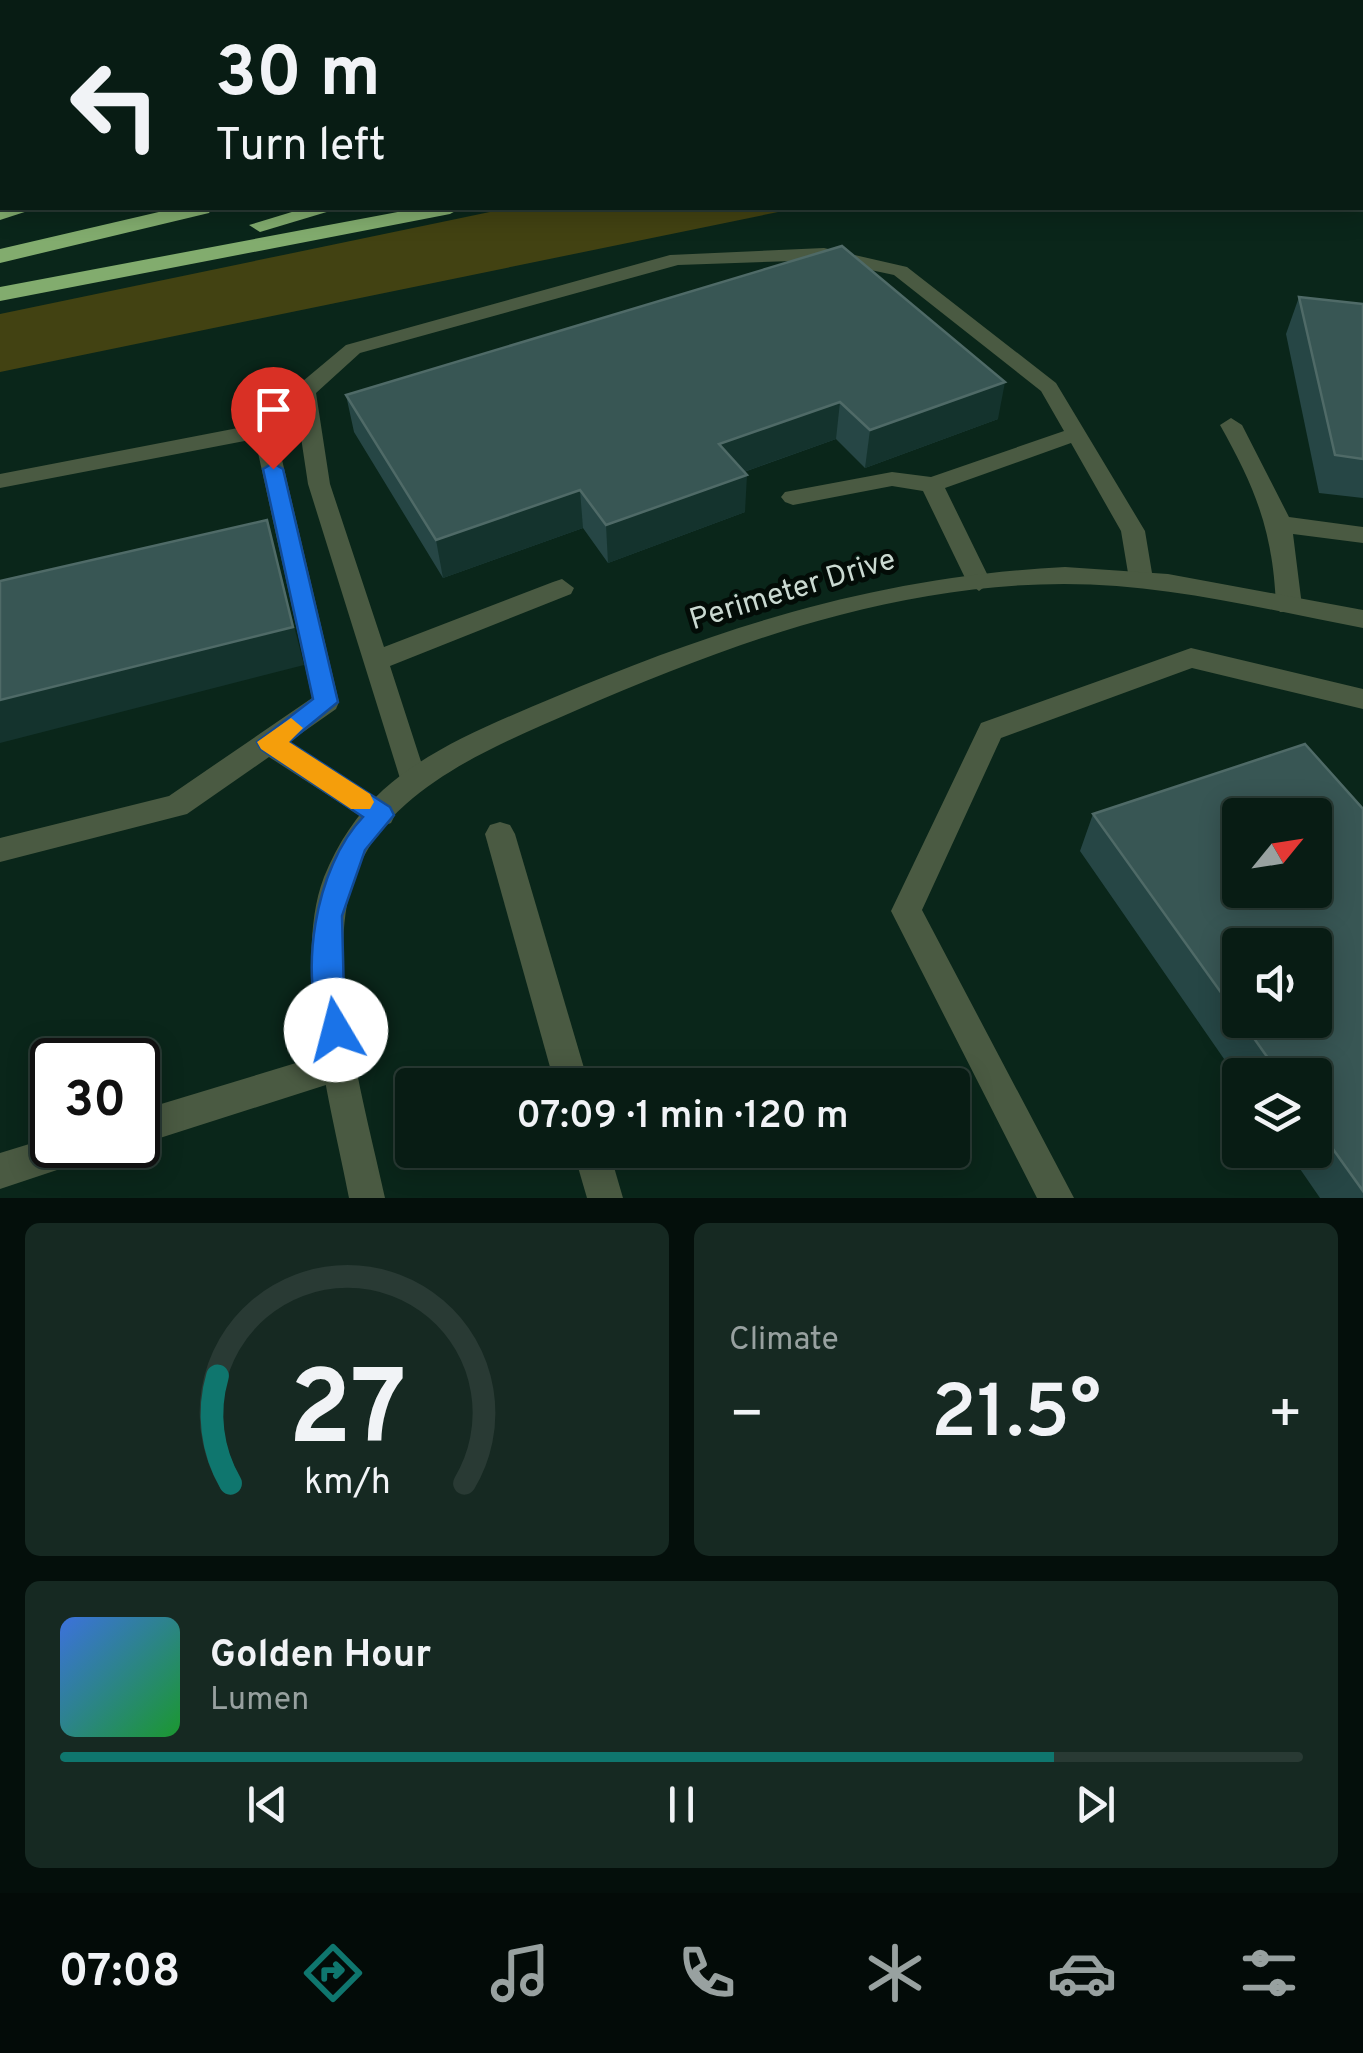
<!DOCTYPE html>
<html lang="en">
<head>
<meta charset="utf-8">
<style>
  :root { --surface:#081c14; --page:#162922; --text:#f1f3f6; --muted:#98a1a0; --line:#293a34; --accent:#0f766e }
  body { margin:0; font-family:Overpass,sans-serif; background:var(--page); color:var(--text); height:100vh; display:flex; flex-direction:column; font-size:38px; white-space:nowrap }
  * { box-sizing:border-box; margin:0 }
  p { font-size:32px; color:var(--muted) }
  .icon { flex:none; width:55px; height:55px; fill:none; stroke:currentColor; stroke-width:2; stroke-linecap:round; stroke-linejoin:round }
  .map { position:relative; height:1198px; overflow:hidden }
  .panel { display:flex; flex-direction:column; gap:25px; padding:25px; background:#040f0b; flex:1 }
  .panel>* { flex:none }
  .guide { position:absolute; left:0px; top:0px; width:1365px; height:210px; box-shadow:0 5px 25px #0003,0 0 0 2px var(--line); background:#081c14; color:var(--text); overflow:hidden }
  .needle { width:65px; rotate:60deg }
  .controls { position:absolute; left:1222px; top:798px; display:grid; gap:20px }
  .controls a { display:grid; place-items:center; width:110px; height:110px; border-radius:10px; background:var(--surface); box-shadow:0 5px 25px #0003,0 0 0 2px var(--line); font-size:50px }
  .speed { position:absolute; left:30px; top:1038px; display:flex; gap:20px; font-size:50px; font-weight:700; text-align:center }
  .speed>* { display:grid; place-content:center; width:130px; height:130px; border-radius:50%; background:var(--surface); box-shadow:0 5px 25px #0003,0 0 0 2px var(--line); line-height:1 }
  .speed .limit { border:5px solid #111; border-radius:15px; background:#fff; color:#111 }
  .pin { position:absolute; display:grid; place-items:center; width:85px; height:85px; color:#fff; margin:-102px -42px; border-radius:50% 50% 50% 0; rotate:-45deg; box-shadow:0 0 10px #0007 }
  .pin .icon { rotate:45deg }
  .me { position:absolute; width:110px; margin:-55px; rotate:352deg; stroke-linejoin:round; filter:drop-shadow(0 0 8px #0008) }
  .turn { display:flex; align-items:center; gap:35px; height:210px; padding:0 50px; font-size:45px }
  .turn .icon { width:130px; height:130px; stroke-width:2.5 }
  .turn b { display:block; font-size:70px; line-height:85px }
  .big { font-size:75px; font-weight:600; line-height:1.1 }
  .panel .card { flex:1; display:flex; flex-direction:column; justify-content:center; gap:15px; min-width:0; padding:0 35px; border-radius:15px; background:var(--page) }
  .panel .dial { align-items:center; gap:0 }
  .dial svg { height:260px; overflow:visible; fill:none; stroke:var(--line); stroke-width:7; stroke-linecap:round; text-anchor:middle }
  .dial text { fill:var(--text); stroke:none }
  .song { display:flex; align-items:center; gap:30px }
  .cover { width:120px; height:120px; border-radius:15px; background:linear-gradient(135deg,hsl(220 70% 55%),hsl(130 70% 35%)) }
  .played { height:10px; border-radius:5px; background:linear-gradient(90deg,var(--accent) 80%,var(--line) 80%) }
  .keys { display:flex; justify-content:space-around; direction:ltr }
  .heat { display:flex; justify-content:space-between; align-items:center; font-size:55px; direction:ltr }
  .panel .tiles { flex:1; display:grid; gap:25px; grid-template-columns:1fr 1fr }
  .card:last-child { grid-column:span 2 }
  .trip { position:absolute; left:395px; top:1068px; width:575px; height:100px; border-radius:10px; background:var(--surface); box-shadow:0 5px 25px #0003,0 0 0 2px var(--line); font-weight:600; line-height:100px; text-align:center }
  .tabs { display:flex; height:160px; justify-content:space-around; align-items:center; background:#030b08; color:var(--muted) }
  .tabs .icon { width:70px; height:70px }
  .tabs .active { color:var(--accent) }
  .tabs b { font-size:45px; color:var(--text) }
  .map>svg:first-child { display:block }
  .green { fill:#424212 }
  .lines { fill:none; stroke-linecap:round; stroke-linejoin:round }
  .lane { fill:#4a5a42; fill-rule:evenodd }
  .street { fill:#4a5a42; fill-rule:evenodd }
  .highway { fill:#82ac6e; fill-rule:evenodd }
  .wall { fill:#264645 }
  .shaded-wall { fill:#14332d }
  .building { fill:#385654; stroke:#4f6a67; stroke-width:2.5; fill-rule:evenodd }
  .route { fill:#1a73e8; stroke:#114b97; stroke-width:2.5 }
  .slow { fill:#f59e0b }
  .labels { text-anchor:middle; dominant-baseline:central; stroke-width:10; stroke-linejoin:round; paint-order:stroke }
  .street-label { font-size:30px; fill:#cad9d1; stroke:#030c07 }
</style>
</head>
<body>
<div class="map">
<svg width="1363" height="1198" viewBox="0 0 1363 1198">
  <rect width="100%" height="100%" fill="#0a261a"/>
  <polygon class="green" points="509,208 870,208 783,211 0,372 0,314"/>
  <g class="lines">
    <g class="lane">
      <polygon points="824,248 907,267 1056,383 1145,531 1153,579 1150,585 1141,588 1129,579 1121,531 1071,443 945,488 991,582 979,591 967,582 923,491 892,486 793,505 785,502 781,497 785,492 892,472 931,477 1064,431 1041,391 894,275 824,260 678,265 360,353 316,393 330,484 384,647 553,582 562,579 574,588 571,594 390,666 427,780 423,788 413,791 403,788 308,484 294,391 297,386 346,345 670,255"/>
      <path d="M1231 418 1242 425 1289 517 1363 527V543L1293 534 1302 606 1298 612H1280L1276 606C1273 532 1256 489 1220 425Z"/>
      <polygon points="264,423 275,430 339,702 336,709 289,742 391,807 395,815 391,823 381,827 371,823 269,757 187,814 0,862 0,838 169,796 312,698 255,439 0,488 0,474"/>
      <polygon points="1191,648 1363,689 1363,709 1192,668 1001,738 922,910 1074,1198 1037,1198 891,911 981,723"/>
      <polygon points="500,822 510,825 515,834 589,1085 555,1085 485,834 490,825"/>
      <polygon points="342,1049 354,1054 359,1065 354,1076 138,1145 138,1111"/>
      <polygon points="52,1137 52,1145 101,1145 96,1157 0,1189 0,1153"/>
      <polygon points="573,1150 609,1150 623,1198 587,1198"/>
    </g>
    <path class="street" d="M1065 567 1168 574 1363 610V628C1264 609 1166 584 1064 584 989 584 913 596 840 615 750 638 663 673 577 710 518 736 455 761 406 804 383 824 365 849 354 878 323 965 366 1109 385 1198H349C332 1109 291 963 324 877 338 843 356 815 383 790 431 747 496 722 555 697 723 626 881 576 1065 567Z"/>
    <g class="highway">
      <polygon points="1269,0 1290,0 1291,2 1270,2"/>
      <rect x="1362" y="31" width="1" height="10"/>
      <rect x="1362" y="150" width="1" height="12"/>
      <rect x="0" y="178" width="2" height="12"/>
      <polygon points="0,208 2,207 37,208 0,220"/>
      <polygon points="176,208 212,208 209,213 0,263 0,249"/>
      <polygon points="305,208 340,208 260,232 249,225"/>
      <polygon points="419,208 461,208 450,214 0,301 0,287"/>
    </g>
  </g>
  <g class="wall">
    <polygon points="842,246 998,419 865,468 836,439 744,472 745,512 608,563 583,528 443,578 354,432 346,395"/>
    <polygon points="1299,297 1363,304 1363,498 1319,493 1286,334"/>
    <polygon points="1363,809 1363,1198 1320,1198 1287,1150 1315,1150 1315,1075 1240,1075 1240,1082 1080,851 1093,814"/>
  </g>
  <g class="shaded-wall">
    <polygon points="1005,382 998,419 865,468 870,430"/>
    <polygon points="840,402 836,439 718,481 719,444"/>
    <polygon points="747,475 745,512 608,563 606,525"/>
    <polygon points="580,490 583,528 443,578 436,540"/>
    <polygon points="267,520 304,665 0,743 0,700"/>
  </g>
  <g class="building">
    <polygon points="842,246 1005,382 870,430 840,402 719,444 747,475 606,525 580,490 436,540 346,395"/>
    <polygon points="1299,297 1363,304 1363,459 1335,455"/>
    <polygon points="267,520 293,627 0,700 0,581"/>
    <path d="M1305 744 1363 809V1191L1315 1124V1075H1280L1241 1020H1315V945H1240V1019L1093 814ZM1240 815H1315V890H1240Z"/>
  </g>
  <path class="route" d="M273 463 283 469 338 702 289 742 390 807 394 815 365 850 342 916 344 996 351 1030 347 1040 336 1044 325 1040C297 976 315 867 363 817L261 749 257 742 313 699 263 469Z"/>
  <polygon class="slow" points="291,718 303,728 289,742 370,794 374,802 370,809 351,809 261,749 257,742"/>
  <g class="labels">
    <g class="street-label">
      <text transform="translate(793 591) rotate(-17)">Perimeter Drive</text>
    </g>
  </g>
</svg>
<div class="controls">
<a><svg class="needle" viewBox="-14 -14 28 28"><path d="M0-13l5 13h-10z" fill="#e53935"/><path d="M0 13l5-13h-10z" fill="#98a1a0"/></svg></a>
<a><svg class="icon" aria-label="sound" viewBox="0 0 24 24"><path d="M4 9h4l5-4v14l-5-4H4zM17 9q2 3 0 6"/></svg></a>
<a><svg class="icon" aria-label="layers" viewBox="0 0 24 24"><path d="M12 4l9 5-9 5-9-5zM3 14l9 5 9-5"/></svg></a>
</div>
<div class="speed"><div class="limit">30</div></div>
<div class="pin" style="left:273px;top:469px;background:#d93025"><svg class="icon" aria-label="arrive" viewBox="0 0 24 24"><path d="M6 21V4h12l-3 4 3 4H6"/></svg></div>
<svg class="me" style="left:336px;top:1030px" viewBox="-20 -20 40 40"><circle r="19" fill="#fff"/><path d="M0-13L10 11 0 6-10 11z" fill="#1a73e8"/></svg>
<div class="trip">07:09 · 1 min · 120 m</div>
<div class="guide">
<div class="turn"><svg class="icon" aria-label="left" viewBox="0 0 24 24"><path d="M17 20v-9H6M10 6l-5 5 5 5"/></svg><div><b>30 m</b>Turn left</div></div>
</div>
</div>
<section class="panel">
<div class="tiles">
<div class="card dial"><svg viewBox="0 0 100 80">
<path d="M14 69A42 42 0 1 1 86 69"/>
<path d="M14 69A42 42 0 0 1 10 36" stroke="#0f766e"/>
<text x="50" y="56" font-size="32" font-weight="700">27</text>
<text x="50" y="72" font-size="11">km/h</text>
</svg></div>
<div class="card"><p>Climate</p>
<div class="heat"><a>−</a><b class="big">21.5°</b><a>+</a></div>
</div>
<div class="card">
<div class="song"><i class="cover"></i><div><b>Golden Hour</b><p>Lumen</p></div></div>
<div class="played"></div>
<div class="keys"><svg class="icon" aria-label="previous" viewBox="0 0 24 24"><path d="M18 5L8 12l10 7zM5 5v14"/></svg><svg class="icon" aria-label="pause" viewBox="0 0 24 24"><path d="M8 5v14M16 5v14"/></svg><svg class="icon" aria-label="next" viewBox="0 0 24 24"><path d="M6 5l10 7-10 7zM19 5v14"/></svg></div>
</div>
</div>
</section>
<nav class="tabs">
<b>07:08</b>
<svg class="icon active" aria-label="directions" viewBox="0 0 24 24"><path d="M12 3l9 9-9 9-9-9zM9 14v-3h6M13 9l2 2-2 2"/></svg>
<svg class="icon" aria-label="music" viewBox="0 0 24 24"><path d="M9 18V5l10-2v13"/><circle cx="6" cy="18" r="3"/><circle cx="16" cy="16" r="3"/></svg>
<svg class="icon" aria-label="phone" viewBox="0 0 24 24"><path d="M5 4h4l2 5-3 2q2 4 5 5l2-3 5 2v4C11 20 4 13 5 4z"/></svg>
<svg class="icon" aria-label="climate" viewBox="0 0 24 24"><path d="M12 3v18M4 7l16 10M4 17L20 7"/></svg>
<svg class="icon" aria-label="car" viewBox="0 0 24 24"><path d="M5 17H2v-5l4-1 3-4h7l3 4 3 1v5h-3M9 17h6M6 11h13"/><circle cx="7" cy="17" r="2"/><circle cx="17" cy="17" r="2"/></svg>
<svg class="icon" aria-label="filters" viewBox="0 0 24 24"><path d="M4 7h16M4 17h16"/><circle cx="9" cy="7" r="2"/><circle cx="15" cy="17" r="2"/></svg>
</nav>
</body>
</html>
